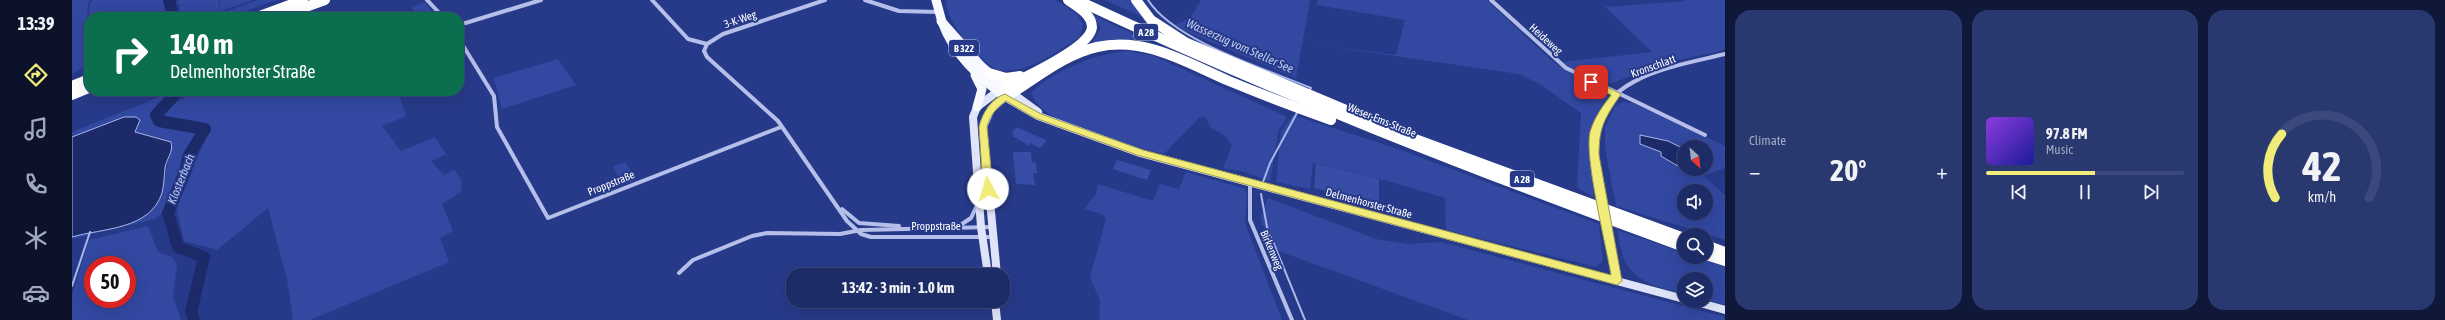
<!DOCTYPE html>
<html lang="en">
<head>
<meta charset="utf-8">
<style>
  :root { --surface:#1d2c67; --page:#2a3870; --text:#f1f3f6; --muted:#a0a7c0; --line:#3b487b; --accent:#f1ec7a }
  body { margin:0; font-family:"Asap Condensed",sans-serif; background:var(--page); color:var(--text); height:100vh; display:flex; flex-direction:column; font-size:15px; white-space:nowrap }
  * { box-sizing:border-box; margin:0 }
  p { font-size:13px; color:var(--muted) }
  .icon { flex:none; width:22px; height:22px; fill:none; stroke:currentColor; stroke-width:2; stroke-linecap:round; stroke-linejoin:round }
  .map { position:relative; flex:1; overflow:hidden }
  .side { display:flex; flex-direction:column; gap:10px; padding:10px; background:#101839; width:720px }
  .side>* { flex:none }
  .hud { position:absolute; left:12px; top:12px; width:380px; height:84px; border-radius:16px; box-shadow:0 4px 16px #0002,0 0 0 1px var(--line); background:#0b6e4f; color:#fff; overflow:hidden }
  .needle { width:26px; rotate:153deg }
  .controls { position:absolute; left:1605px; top:140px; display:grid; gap:8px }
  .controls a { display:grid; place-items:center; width:36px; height:36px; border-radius:50%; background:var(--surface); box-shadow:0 4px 16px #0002,0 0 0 1px var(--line); font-size:20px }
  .speed { position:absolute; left:12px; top:256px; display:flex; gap:8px; font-size:20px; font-weight:700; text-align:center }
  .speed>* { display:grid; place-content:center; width:52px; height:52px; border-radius:50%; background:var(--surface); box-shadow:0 4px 16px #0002,0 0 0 1px var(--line); line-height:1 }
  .speed .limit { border:6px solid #d22; background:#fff; color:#111 }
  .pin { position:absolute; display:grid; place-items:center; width:34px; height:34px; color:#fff; margin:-17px; border-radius:8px; box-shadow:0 2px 6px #0006 }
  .me { position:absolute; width:44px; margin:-22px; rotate:354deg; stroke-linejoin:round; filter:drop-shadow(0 0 3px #0008) }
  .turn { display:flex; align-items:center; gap:14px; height:84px; padding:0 20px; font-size:18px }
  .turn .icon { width:52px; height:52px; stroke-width:2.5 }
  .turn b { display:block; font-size:28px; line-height:34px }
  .big { font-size:30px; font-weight:700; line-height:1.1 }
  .side .card { flex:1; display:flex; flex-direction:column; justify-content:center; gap:6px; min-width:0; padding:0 14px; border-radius:16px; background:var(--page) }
  .side .dial { align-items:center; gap:0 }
  .dial svg { height:104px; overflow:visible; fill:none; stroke:var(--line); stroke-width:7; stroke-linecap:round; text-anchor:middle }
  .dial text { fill:var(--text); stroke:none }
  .song { display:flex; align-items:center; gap:12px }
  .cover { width:48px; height:48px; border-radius:6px; background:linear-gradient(135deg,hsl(270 70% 55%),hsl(240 70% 35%)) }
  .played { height:4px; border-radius:2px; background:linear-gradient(90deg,var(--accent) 55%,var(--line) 55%) }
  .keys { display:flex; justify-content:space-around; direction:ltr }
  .heat { display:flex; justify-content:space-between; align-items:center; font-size:22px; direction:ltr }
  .side .tiles { flex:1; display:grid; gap:10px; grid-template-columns:repeat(3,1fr) }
  .trip { position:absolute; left:714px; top:268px; width:224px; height:40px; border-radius:16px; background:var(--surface); box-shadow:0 4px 16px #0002,0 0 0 1px var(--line); font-weight:700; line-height:40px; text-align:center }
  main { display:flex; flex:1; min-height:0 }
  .menu { display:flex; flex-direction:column; width:72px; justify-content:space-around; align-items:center; background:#0c1229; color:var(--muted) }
  .menu .icon { width:28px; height:28px }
  .menu .on { color:var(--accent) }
  .menu b { font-size:18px; color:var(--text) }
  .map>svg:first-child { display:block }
  .green { fill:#3248a1; fill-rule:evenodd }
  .water { fill:#1c2a6a; stroke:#a9b7ea }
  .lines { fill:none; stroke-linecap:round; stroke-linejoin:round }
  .stream { stroke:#a9b7ea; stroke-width:2 }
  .river { stroke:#1c2a6a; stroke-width:12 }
  .building { fill:#384ea6 }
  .street { stroke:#b5bfe9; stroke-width:4 }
  .secondary { stroke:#dfe4f8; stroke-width:8 }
  .primary { stroke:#f8f9fe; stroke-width:9 }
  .highway { stroke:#fff; stroke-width:10 }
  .route { fill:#f1ec7a; stroke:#9d994f }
  .labels { text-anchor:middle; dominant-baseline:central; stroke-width:4; stroke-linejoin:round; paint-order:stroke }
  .shield { fill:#273a89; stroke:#bec4dc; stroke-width:1 }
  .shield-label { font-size:10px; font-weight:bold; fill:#fff }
  .street-label { font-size:11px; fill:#fff; stroke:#273a89 }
  .water-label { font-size:12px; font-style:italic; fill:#c0cbf0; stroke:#273a89 }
</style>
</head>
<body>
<main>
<nav class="menu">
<b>13:39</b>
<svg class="icon on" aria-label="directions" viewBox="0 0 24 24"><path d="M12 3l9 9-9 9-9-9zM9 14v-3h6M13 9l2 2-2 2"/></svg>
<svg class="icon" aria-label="music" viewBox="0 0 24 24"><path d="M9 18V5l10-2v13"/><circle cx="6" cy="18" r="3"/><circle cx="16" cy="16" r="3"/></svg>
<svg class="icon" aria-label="phone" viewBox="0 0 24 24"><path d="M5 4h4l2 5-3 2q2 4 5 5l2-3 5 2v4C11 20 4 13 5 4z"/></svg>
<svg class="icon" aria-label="climate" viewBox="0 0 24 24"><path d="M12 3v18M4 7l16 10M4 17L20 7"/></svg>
<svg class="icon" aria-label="car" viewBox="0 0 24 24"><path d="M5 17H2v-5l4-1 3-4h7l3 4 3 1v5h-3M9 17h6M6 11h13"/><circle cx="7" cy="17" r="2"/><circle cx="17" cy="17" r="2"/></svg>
</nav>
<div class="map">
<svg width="1653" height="320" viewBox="0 0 1653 320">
  <rect width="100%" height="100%" fill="#273a89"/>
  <g class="green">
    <polygon points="0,0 18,0 16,4 11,68 0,74"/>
    <polygon points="20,0 92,0 96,15 96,17 86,17 85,9 84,17 17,17 17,67 12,66 18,4"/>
    <polygon points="108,0 147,0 148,17 108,17 107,5 104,2"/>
    <polygon points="148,0 181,0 148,11"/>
    <polygon points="185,0 205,0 156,17 148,14"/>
    <path d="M874 0H984L1005 14 1011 24 1008 37C980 54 959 74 925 70 906 58 874 24 874 0Z"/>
    <polygon points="1033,0 1059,0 1073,18"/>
    <polygon points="1129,0 1238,0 1224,78 1116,32 1104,25 1118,18"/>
    <path d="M1245 0H1415L1481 62 1537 96C1511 125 1520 162 1522 198L1505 187 1509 113 1469 85 1447 74 1240 44 1324 55 1333 20 1245 5Z"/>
    <polygon points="1611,0 1653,0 1653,50 1593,63 1535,85 1502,71 1490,62 1580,52 1533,7 1613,1"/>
    <polygon points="352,2 366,17 346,17 340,8"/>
    <polygon points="1021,15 1076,41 1044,39 1020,43 1029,28"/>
    <path d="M1056 51 1082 56 1215 117 1206 132 1198 182 1174 172 1151 168 1160 145 1152 135 1138 127 1134 118 1128 117 1092 154C1058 145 972 128 959 93 981 70 1025 53 1056 51Z"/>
    <polygon points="486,59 504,85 430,109 422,78"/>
    <polygon points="129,91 326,91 334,116 310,126 329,151 363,137 374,154 359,161 372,175 382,169 390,181 389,192 370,204 381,231 368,238 377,262 238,320 221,320 215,279 196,208 145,250 112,241 105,211 106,204 138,128 92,118 92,114 106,101"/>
    <path d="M103 93 81 117C87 132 113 130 126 132L127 135C121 144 116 153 112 162 104 183 103 206 83 219L0 239V237L58 224 93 178 99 142 63 132 66 127 52 117 0 137V132L87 97Z"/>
    <path d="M1552 102 1561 103 1653 146V168L1632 176 1653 195V240L1544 206 1533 148V127L1543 106ZM1596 141 1612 149V147H1634V169H1612V167L1604 165 1589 152ZM1612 191H1634V213H1612Z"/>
    <polygon points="1221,115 1326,149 1527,224 1531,261 1524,267 1374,230 1373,198 1316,181 1241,163 1238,189 1204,182 1209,132"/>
    <polygon points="553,162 565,180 551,185 541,167"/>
    <polygon points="1114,172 1174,189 1175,197 1173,223 1210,320 1027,320 1028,300 1018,278 1034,218 1030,214 1012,209 1024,194 1026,184 1081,201 1088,184 1107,189"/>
    <polygon points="1196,198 1304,239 1335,244 1369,242 1653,317 1653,320 1396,320 1204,250 1188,219"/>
    <path d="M76 226 86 252 100 257 105 264 101 297 109 320H0V295L17 240ZM21 265H55V299H21Z"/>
    <path d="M1545 230 1612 253V257H1623L1653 267V305L1634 300V279H1612V294C1591 289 1565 283 1554 263 1549 254 1547 240 1545 230Z"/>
  </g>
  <g class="water">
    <path d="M52 117H64L68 120 63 132 99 142C102 152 94 159 93 168 92 177 92 185 90 193 78 230 31 228 0 237V137Z"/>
    <polygon points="1568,135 1596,141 1612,149 1612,167 1604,165 1589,156 1589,152 1568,144"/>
  </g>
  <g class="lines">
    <g class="stream">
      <path d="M1076 0C1102 41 1194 69 1239 88L1237 91"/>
      <polyline points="1191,182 1198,163 1226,111"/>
      <polyline points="1189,194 1195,227 1233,320"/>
      <polyline points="0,286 18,232"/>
    </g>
    <g class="river">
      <polyline points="97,0 101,17"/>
      <polyline points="106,91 84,115 87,121 133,129 116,157 114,169 96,213 106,247 132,257 119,312 122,320"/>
    </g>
  </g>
  <g class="building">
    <polygon points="945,127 969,138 975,140 968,148 958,143 958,146 940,136 942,134 939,133"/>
    <polygon points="941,152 959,152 960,162 964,163 965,173 961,173 963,185 944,184"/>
    <polygon points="1045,160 1079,170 1075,180 1041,169"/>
    <polygon points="1244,164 1307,179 1307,204 1242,188"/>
  </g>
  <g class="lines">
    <g class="street">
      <polyline points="355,0 371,17"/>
      <polyline points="580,0 616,39 635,44 632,51 635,57 706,121 775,221 789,234 799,237 921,237"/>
      <polyline points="793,0 827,11 866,12"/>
      <polyline points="1419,0 1494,68 1633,135"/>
      <polyline points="387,25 469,0"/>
      <polyline points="387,39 422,96 425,127 476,218 709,127"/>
      <polyline points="635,44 651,34 753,0"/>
      <polyline points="1178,183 1178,220 1220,320"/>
      <path d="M1532 208C1527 185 1519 159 1522 135 1530 75 1605 66 1653 54"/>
      <polyline points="770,209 787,223 827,226"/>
      <polyline points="1534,220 1545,280"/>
      <polyline points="884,228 899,218 907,201"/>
      <polyline points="607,273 621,260 680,236 695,233 768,234 789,230 920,227"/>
    </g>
    <g class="secondary">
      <polyline points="940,93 966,112"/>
      <polyline points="916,275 909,227 901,117 905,107 926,91"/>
      <polyline points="925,275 911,127 919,109 933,97 966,116 1068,153 1612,299"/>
      <polyline points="923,301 925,320"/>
      <polyline points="1621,301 1653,310"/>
    </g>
    <g class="primary">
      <polyline points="864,0 870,22"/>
      <polyline points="869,21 870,22"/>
      <path d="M870 22 909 66 940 93 933 97C906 76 882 55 870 22Z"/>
      <polyline points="903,75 910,89 905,107"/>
    </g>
    <g class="highway">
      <path d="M1005 0C1203 93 1406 172 1612 247"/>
      <polyline points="1064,0 1079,20 1113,42"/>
      <polyline points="185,17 231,0"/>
      <polyline points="206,17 253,0"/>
      <polyline points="1108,40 1343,139 1612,238"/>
      <polyline points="917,73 934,78 948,76"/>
      <polyline points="0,86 17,79"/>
      <path d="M933 87C951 78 1019 48 1020 27 1020 14 1004 6 996 0"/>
      <path d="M940 93C967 76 994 54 1025 47 1073 36 1115 63 1157 81 1191 95 1225 108 1259 120"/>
      <polyline points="0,95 17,88"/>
      <polyline points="1634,245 1653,252"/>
      <polyline points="1634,255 1653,261"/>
    </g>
  </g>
  <path class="route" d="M1519 79 1549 94C1533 118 1527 126 1527 155L1550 281 1545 285 1065 155 963 118 934 101C924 108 918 115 915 127L921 189 916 193 911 189 907 127C910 113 920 98 933 94L969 114 1071 150 1539 275C1534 245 1512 157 1518 132 1522 118 1530 107 1539 95L1516 84V80Z"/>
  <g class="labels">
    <g class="shield">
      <rect x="1062" y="24" width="24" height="16" rx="3"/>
      <rect x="877" y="40" width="30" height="16" rx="3"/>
      <rect x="1438" y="171" width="24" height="16" rx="3"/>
    </g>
    <g class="shield-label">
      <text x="1074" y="32">A 28</text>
      <text x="892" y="48">B 322</text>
      <text x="1450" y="179">A 28</text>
    </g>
    <g class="street-label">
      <text transform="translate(668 19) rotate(-19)">3-K-Weg</text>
      <text transform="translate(1474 39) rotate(42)">Heideweg</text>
      <text transform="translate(1581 66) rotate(-20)">Kronschlatt</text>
      <text transform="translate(1310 120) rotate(22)">Weser-Ems-Straße</text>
      <text transform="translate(539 183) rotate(-22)">Proppstraße</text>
      <text transform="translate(1297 203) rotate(15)">Delmenhorster Straße</text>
      <text x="864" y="226">Proppstraße</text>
      <text transform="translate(1200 250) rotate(67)">Birkenweg</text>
    </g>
    <g class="water-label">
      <text transform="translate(1168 46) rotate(24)">Wasserzug vom Steller See</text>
      <text transform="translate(109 179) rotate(-68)">Klosterbach</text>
    </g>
  </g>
</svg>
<div class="controls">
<a><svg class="needle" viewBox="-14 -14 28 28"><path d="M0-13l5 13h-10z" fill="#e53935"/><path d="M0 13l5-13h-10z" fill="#a0a7c0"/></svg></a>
<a><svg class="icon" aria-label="sound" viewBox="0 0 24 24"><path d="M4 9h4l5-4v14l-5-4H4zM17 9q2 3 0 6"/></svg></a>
<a><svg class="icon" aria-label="search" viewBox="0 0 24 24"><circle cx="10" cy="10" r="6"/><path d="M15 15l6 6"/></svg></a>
<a><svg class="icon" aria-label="layers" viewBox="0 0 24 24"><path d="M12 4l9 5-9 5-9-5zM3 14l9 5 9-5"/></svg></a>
</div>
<div class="speed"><div class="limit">50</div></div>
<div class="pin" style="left:1519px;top:82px;background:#d93025"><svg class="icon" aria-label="arrive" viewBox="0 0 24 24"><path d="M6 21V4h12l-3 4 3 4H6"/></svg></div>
<svg class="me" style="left:916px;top:189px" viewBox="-20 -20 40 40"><circle r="19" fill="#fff"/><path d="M0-13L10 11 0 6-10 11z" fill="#f1ec7a"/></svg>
<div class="trip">13:42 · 3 min · 1.0 km</div>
<div class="hud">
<div class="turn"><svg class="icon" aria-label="right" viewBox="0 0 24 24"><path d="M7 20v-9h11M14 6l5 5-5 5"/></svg><div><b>140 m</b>Delmenhorster Straße</div></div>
</div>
</div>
<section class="side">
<div class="tiles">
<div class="card"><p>Climate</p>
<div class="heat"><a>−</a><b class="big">20°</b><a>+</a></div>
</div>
<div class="card">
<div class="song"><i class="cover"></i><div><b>97.8 FM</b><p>Music</p></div></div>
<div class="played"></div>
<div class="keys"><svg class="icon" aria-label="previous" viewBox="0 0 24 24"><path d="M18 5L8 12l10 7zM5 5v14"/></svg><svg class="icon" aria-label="pause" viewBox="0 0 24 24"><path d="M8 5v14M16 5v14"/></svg><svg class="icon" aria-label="next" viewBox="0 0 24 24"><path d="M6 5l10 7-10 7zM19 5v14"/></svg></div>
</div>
<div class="card dial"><svg viewBox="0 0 100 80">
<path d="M14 69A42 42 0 1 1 86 69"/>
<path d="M14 69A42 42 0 0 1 19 20" stroke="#f1ec7a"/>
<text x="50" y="56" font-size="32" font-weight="700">42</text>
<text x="50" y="72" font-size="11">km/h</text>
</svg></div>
</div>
</section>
</main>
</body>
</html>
